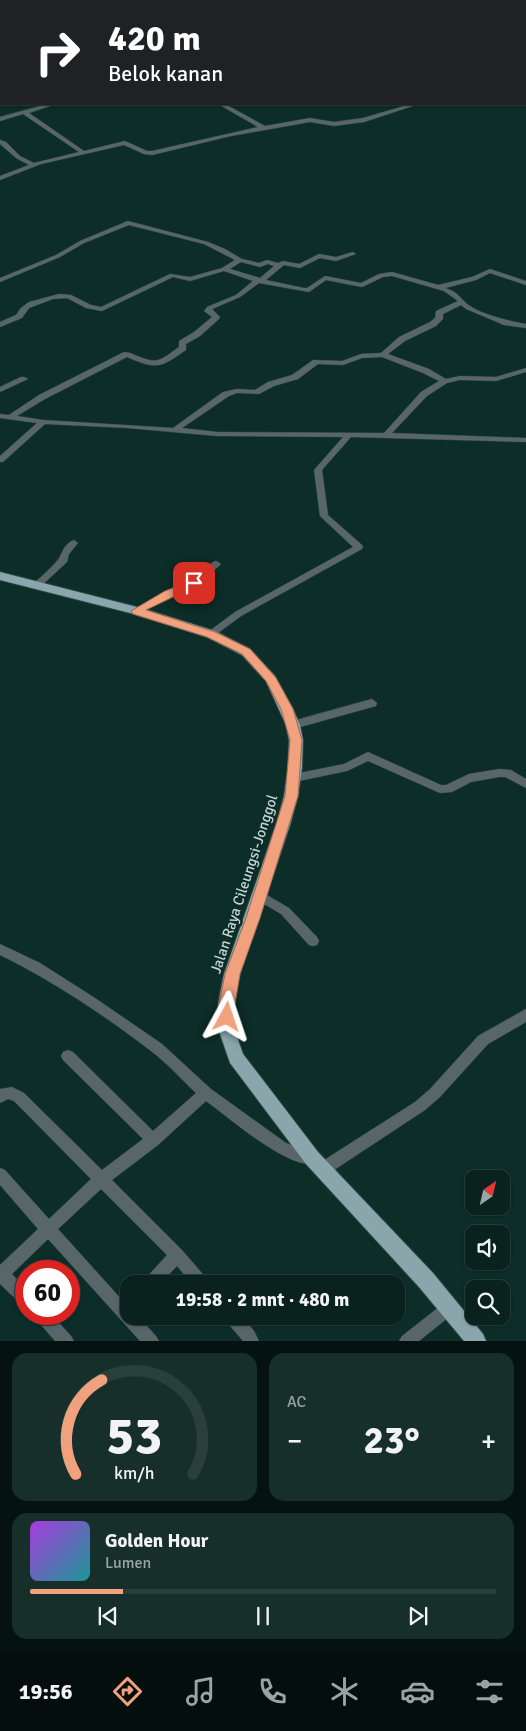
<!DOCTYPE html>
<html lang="id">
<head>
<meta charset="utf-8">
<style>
  :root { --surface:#09221e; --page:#172f2b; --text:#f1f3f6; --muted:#99a4a4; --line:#293f3c; --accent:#f2a17e }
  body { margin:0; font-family:Signika,sans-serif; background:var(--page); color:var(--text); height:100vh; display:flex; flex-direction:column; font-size:19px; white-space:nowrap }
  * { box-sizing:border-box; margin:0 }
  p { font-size:16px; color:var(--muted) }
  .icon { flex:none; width:28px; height:28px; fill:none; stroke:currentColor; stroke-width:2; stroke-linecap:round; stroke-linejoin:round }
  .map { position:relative; height:1341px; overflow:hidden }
  .drawer { display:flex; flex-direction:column; gap:12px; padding:12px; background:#051310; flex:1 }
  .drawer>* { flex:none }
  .top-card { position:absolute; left:0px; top:0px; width:526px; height:105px; box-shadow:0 1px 4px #0004,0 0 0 1px var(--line); background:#202124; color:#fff; overflow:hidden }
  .needle { width:32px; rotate:34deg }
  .buttons { position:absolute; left:465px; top:1170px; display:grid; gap:10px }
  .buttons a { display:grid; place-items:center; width:45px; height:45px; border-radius:10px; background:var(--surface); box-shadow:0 1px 4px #0004,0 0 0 1px var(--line); font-size:25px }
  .speed { position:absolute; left:15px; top:1260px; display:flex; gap:10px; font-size:25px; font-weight:700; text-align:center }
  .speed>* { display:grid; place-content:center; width:65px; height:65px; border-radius:50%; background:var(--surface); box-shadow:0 1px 4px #0004,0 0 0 1px var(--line); line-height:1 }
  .speed .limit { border:8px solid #d22; background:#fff; color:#111 }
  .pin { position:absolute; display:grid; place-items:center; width:42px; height:42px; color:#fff; margin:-21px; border-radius:10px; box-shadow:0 2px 8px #0006 }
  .me { position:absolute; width:55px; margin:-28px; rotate:5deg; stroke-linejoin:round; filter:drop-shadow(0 0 4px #0008) }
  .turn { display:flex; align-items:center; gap:18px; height:105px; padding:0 25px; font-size:22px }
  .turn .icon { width:65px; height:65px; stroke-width:2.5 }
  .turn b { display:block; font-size:35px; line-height:42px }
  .big { font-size:38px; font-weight:700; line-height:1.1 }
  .drawer .widget { flex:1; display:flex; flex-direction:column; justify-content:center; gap:8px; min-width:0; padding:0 18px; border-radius:15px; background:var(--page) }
  .drawer .dial { align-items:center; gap:0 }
  .dial svg { height:130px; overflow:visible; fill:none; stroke:var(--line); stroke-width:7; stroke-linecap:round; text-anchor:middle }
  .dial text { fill:var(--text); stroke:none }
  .song { display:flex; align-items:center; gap:15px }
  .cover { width:60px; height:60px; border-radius:8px; background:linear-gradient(135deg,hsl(280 70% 55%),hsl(180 70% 35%)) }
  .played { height:5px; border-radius:2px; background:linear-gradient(90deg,var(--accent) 20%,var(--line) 20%) }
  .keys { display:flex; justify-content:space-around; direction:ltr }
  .heat { display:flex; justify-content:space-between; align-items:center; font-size:28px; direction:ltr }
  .drawer .tiles { flex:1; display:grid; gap:12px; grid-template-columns:1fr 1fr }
  .widget:last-child { grid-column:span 2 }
  .trip { position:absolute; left:120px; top:1275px; width:285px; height:50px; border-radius:15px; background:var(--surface); box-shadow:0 1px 4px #0004,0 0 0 1px var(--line); font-weight:700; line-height:50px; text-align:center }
  .menu { display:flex; height:80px; justify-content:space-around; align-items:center; background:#040e0c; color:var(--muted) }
  .menu .icon { width:35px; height:35px }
  .menu .current { color:var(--accent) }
  .menu b { font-size:22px; color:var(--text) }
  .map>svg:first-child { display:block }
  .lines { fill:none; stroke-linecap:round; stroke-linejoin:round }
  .street-casing { stroke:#2a4843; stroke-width:1 }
  .primary-casing { stroke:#2a4843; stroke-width:2 }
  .street { fill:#596669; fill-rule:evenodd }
  .primary { fill:#8aa6ac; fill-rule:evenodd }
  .route { fill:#f2a17e; stroke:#9d6952 }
  .labels { text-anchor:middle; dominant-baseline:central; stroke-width:5; stroke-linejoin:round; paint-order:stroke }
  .street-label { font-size:15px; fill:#c5d6d2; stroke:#0c2d28 }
</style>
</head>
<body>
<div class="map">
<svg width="526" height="1341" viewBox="0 0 526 1341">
  <rect width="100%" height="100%" fill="#0c2d28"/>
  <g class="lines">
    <g class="street-casing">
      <g id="street">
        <polygon points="0,0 4,0 4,1 1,2"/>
        <polygon points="25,0 30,0 30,1 26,1"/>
        <polygon points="47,0 52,0 52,1 48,1"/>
        <rect x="0" y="11" width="1" height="2"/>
        <polygon points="0,58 1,59 1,61 0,62"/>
        <rect x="0" y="90" width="1" height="4"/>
        <polygon points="48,104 56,104 29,113 84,151 125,141 147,151 152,151 258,127 218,104 225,104 265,126 310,118 334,122 363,118 411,104 419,104 364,122 334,126 310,122 231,136 152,155 144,154 124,145 41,164 0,180 0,176 29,165 16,158 0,144 0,140 6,142 20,156 34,163 79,152 23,114 0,121 0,117"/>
        <path d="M128 221 208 242 225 249 242 259 259 263 267 260 278 263 283 261 299 264 319 254 336 257 353 252 356 254 336 261 320 258 300 268 284 265 266 280 304 288H307L325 276 361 283 379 274 392 272 438 285 472 277 490 269 526 281V285L490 273 476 280 445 288C459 292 460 299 470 306 481 314 512 322 526 324V328L504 325 466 309 461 305 443 314V319L436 326 405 341 388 354 429 369 446 379 460 376 496 377 526 368V372L496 381 460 380 447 383 427 396 392 433 526 438V442L351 437 322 470 328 515 362 545 363 547 362 549 241 616 214 636H208L206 634 208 632 235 612 353 547 320 516 314 470 343 437 217 436 127 428 45 424 3 462H0V456L37 423 0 418V414L9 415 39 395 124 352C130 352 134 355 140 357 159 365 163 358 179 347V341L194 332 212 317 204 311 207 307 236 295 253 281 224 271 190 281 173 277 102 311 86 308 67 298 53 299 29 308 22 318 0 327V322L16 315 21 308 29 302 59 294 71 295 91 305 101 307 170 274 190 277 222 268 235 260 204 244 129 225 84 243 60 257 0 282V278L56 255 80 241ZM241 262 260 267 268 264 274 266 260 278 230 269ZM392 276 444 291 458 301 436 311 435 318 430 322 399 337 381 353 361 354 342 361 313 360 292 375 268 382 255 390 237 389 223 392 173 428 43 420 17 416 45 399 127 357C157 370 160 368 186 350V344L200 336 219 319 220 317 212 309 240 297 259 283 309 292 326 280 362 287 383 277ZM382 357 423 373 439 381 421 392 384 433 217 432 182 428 229 396 237 393 259 394 274 386 298 379 318 364 343 365 362 358Z"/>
        <polygon points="21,377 24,377 28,379 0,392 0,387"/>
        <path d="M74 540 78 543 69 554 67 562 40 587H34L32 585 34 583C42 576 50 569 57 561 63 554 62 545 74 540Z"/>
        <polygon points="216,561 221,564 219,566 197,585 172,595 140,613 137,614 132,611 166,591 191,581 213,562"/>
        <polygon points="372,699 377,703 376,706 293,729 289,728 288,725 289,722"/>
        <polygon points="368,752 441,785 446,785 469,774 499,769 511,770 526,779 526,788 505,777 499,777 471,782 452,792 440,793 368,761 347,771 294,782 290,781 289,778 290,775 294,774 344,764"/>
        <polygon points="260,891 289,908 317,937 319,941 317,945 313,946 309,945 281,914 256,899 254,896 256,893"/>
        <path d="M0 944 40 963 95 998 162 1044 211 1089 286 1143 317 1153 319 1158 317 1163C292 1173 227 1116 206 1101L158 1145 112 1180 182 1250 207 1279 209 1284H192L177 1266 160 1284H143L145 1279 167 1255 101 1189 58 1229 123 1301 129 1299V1316H138L156 1336 159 1341H140L48 1239 12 1274 26 1289V1306L21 1304 0 1284V1265L38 1229 0 1185V1168L5 1170 49 1219 91 1179 14 1101 8 1099 0 1103V1089L12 1087 24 1093 102 1170 143 1139 63 1060 61 1056 63 1052 68 1050 73 1052 153 1131 196 1093C181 1079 167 1063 151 1051 104 1015 53 981 0 955Z"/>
        <polygon points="526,1009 526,1022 488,1044 440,1097 425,1110 328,1174 323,1176 318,1174 316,1169 318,1164 415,1102 430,1089 478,1036"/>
        <polygon points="449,1300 454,1303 457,1308 454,1313 419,1341 399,1341 402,1336 444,1303"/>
        <polygon points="33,1314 51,1314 71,1336 74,1341 55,1341 36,1319"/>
        <polygon points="223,1316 242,1316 254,1331 259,1341 243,1341 226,1321"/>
      </g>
    </g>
    <g class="primary-casing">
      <polygon id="primary" points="0,572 141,608 215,631 250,649 275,676 293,709 300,725 303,740 302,768 298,796 290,825 240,974 234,1004 235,1031 243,1054 318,1152 433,1273 483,1334 486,1341 464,1341 419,1287 306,1164 230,1063 219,1031 218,1004 224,974 276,825 284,796 288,768 289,740 286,725 266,681 242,655 207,637 134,614 0,580"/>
    </g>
    <use href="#street" class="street"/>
    <use href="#primary" class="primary"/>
  </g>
  <polygon class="route" points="194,580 200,583 198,585 146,610 215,632 250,649 276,678 293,709 302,740 298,796 260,918 240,974 232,1022 227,1024 221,1022 219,1017 219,1004 225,974 246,918 285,796 290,740 281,709 266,681 242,654 207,637 133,614 131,611 165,591"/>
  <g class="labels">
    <g class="street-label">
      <text transform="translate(244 884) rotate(-72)">Jalan Raya Cileungsi-Jonggol</text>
    </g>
  </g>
</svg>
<div class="buttons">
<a><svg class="needle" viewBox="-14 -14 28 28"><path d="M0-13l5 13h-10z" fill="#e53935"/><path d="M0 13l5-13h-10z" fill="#99a4a4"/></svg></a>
<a><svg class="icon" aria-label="sound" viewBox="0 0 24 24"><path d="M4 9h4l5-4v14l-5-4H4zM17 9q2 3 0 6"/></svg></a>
<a><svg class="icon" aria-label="search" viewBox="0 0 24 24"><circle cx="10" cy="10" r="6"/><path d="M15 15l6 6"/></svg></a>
</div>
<div class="speed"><div class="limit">60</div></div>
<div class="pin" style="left:194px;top:583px;background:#d93025"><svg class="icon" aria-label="arrive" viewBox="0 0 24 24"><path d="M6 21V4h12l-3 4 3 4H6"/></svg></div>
<svg class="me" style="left:227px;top:1017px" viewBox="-20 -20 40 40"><path d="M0-17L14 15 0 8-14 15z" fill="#f2a17e" stroke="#fff" stroke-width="4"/></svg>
<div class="trip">19:58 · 2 mnt · 480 m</div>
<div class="top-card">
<div class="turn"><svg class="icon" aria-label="right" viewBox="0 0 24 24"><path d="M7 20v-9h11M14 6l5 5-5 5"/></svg><div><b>420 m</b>Belok kanan</div></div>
</div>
</div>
<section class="drawer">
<div class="tiles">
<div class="widget dial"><svg viewBox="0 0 100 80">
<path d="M14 69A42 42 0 1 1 86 69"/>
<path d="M14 69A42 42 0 0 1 30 11" stroke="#f2a17e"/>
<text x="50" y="56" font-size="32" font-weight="700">53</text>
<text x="50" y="72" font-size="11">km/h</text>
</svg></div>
<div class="widget"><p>AC</p>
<div class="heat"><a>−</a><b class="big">23°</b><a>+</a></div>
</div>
<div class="widget">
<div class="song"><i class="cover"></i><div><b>Golden Hour</b><p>Lumen</p></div></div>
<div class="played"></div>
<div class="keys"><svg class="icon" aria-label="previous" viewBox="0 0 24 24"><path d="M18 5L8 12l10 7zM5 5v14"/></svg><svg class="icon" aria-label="pause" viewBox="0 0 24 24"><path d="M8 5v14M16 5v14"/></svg><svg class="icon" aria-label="next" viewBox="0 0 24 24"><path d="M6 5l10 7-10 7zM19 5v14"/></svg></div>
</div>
</div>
</section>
<nav class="menu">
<b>19:56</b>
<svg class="icon current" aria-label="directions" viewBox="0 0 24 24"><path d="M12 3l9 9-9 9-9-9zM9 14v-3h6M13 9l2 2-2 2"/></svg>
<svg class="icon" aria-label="music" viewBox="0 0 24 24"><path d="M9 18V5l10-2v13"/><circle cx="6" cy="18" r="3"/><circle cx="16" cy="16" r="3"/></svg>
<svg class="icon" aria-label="phone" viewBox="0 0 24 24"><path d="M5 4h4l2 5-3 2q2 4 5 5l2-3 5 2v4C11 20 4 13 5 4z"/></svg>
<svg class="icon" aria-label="climate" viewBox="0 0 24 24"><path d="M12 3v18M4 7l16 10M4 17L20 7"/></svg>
<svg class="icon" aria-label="car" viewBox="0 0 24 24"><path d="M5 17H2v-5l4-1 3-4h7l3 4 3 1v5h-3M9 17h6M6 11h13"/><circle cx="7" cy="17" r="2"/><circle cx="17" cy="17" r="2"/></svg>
<svg class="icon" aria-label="filters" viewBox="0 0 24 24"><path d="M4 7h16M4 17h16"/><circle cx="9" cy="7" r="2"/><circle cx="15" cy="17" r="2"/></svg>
</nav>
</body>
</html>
